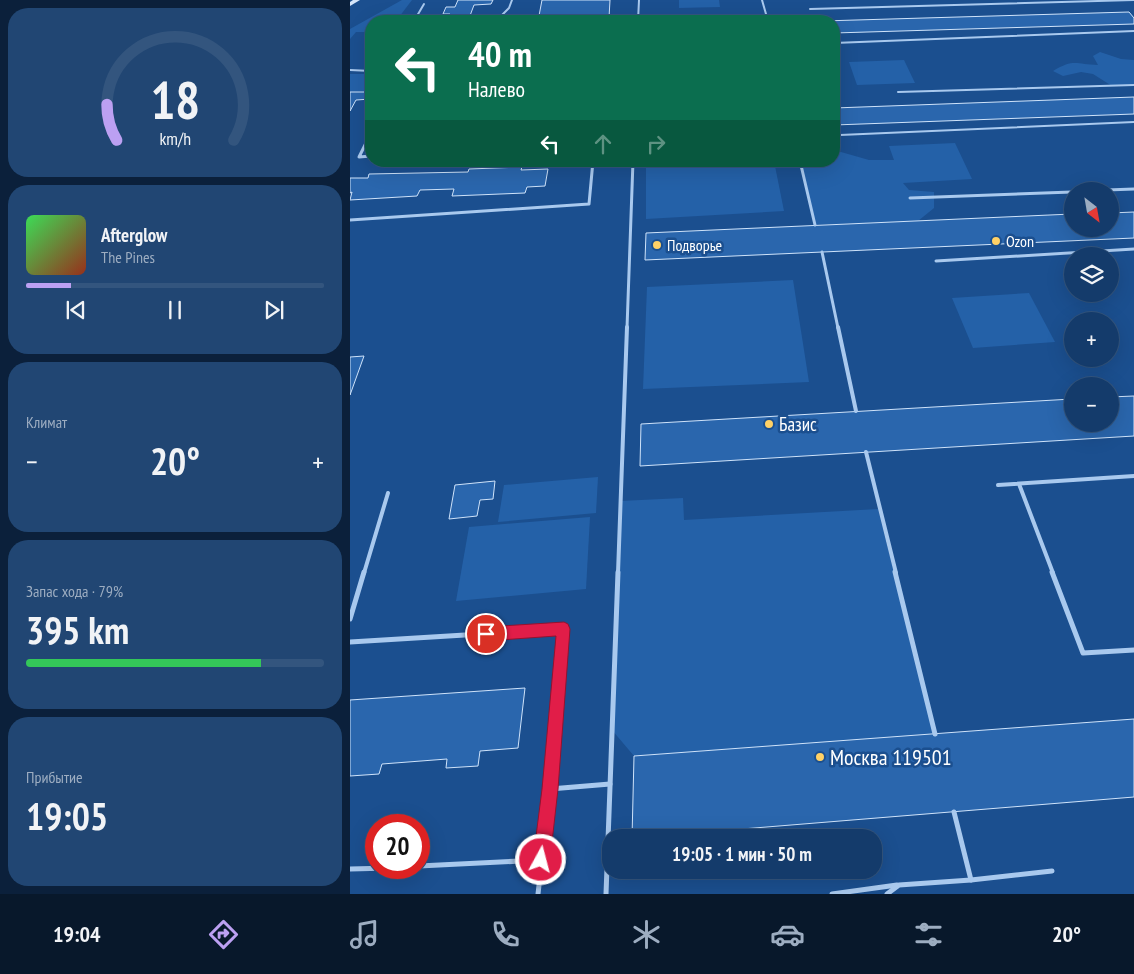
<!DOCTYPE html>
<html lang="ru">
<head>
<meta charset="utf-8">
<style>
  :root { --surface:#143b6b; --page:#214673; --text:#f1f3f6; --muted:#9dadc1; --line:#33557e; --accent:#bca0f2 }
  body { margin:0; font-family:"PT Sans Narrow",sans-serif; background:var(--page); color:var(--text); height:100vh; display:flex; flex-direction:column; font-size:19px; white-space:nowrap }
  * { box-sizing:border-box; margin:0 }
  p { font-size:16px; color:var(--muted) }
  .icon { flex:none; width:28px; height:28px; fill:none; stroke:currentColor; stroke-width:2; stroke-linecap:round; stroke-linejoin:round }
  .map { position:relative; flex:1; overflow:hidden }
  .details { display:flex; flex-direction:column; gap:8px; padding:8px; background:#0b203b; width:350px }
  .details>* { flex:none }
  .top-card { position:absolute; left:15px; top:15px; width:475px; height:152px; border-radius:20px; box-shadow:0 5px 20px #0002,0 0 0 1px var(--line); background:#0b6e4f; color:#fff; overflow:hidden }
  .needle { width:32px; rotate:149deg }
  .buttons { position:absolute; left:714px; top:182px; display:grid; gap:10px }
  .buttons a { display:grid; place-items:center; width:55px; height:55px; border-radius:50%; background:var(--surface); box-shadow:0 5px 20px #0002,0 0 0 1px var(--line); font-size:25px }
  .speed { position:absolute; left:15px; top:814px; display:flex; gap:10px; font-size:25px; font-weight:700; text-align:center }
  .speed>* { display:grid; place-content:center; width:65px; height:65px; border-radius:50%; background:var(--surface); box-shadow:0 5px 20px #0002,0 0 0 1px var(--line); line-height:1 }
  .speed .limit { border:8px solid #d22; background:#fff; color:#111 }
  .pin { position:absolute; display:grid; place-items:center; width:42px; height:42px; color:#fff; margin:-21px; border:2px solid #fff; border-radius:50%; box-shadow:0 1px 5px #0007 }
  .me { position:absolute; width:55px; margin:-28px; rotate:7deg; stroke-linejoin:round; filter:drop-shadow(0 0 4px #0008) }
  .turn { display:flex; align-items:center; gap:18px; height:105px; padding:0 20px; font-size:22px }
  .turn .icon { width:65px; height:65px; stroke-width:2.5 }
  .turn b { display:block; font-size:35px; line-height:42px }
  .lanes { display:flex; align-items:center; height:48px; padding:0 20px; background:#0003; justify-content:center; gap:25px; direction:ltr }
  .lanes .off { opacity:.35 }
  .big { font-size:38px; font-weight:800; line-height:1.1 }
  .details .widget { flex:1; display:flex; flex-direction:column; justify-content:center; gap:8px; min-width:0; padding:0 18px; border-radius:20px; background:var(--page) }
  .details .dial { align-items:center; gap:0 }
  .dial svg { height:130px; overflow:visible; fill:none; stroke:var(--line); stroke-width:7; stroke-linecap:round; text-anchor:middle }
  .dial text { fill:var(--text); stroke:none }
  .song { display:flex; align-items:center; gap:15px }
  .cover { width:60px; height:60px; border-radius:8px; background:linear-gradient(135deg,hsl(130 70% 55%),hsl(10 70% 35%)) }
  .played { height:5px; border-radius:2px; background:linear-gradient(90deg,var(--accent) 15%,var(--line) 15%) }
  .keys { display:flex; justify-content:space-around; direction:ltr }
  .heat { display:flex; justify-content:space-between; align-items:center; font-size:28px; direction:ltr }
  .charge { height:8px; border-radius:4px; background:linear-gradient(90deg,#34c759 79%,var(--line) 0) }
  .trip { position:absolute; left:252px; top:829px; width:280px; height:50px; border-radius:20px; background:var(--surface); box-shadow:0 5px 20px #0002,0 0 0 1px var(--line); font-weight:800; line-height:50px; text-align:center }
  .menu { display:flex; height:80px; justify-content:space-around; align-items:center; background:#08182b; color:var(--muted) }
  .menu .icon { width:35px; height:35px }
  .menu .active { color:var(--accent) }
  .menu b { font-size:22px; color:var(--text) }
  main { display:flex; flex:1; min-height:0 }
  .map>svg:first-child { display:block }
  .green { fill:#2461a8 }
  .building { fill:#2a66ad; stroke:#cfe3fa }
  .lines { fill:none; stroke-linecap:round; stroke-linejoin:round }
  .lane-far3 { stroke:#a9c9ee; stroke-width:2 }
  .lane-far2 { stroke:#a9c9ee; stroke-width:3 }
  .lane-far1 { stroke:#a9c9ee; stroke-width:4 }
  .lane { stroke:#a9c9ee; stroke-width:5 }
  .secondary { fill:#d6e6fa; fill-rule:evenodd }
  .route { fill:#e11d48; stroke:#92132f }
  .poi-dot { fill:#ffd166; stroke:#1b4f8f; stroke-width:2 }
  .labels { text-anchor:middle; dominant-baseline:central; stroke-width:5; stroke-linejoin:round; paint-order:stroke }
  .far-poi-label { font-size:16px; fill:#fff; stroke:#1b4f8f; text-anchor:start }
  .poi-label { font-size:19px; fill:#fff; stroke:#1b4f8f; text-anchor:start }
  .near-poi-label { font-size:22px; fill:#fff; stroke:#1b4f8f; text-anchor:start }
</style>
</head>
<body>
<main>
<section class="details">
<div class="widget dial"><svg viewBox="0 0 100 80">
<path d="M14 69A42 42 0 1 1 86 69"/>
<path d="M14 69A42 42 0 0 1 8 47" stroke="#bca0f2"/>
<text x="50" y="56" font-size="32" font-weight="700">18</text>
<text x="50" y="72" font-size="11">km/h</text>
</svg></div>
<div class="widget">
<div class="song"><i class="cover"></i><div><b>Afterglow</b><p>The Pines</p></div></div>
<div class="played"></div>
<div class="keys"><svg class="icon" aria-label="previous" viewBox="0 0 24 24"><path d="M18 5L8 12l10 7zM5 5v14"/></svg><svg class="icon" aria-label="pause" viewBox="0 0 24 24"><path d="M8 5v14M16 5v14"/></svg><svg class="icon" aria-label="next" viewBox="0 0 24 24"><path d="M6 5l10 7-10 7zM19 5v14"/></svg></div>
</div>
<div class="widget"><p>Климат</p>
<div class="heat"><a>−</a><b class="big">20°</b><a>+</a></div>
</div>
<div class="widget"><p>Запас хода · 79%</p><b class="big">395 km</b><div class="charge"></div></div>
<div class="widget"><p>Прибытие</p><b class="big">19:05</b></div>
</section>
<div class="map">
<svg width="784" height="894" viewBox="0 0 784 894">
  <rect width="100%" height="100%" fill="#1b4f8f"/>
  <g class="green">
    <polygon points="52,0 62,0 46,21 21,21 21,32 6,32 0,39 0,29"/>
    <polygon points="329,0 369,0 370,7 329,8"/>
    <path d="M750 52 771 59 784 60V85L762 86 743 74 731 72 713 76 703 71C725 58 726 65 748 65L743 56Z"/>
    <polygon points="554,60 565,83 507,85 499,62"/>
    <polygon points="0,74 21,74 21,86 17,92 0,92"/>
    <polygon points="605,143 622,179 553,183 559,190 584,192 584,208 568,221 465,225 450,161 484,161 484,150 519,160 544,160 539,146"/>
    <polygon points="296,161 424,161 434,211 296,219"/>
    <polygon points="443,280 459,382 293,389 297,287"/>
    <polygon points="679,293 705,342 623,348 602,298"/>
    <polygon points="248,477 246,513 148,522 154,485"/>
    <polygon points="333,498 334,520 528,509 585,734 284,756 262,730 270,501"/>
    <polygon points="240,517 236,589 106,601 119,527"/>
  </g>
  <g class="building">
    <polygon points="108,0 143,0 141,4 124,5 118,21 89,21 90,20 97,19 100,14 93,14 96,7 105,7"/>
    <polygon points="192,0 260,0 259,18 188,21"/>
    <polygon points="779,12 784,18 784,24 484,33 484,21 472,21"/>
    <polygon points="20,86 21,99 6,100 0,111 0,92 17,92"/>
    <polygon points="784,97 784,114 484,125 484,108"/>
    <polygon points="172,167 171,170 198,169 195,186 177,187 175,193 102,196 104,189 70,190 67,196 0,200 2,192 0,193 0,178 18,178 19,174 118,172 119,169"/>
    <polygon points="784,212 784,238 295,260 296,233 722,214 722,229 760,229 760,213"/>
    <polygon points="14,356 0,395 0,357"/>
    <polygon points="784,396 784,436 290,466 291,424 722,399 722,424 760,424 760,397"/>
    <polygon points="145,481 143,499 130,500 127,516 99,519 105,485"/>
    <polygon points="175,688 168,748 130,751 128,766 96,768 97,759 32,764 29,774 0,776 0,700"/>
    <polygon points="784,719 784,797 282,838 284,756"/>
  </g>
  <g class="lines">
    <g class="lane-far3">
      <polyline points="412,0 418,21"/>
      <polyline points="460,9 784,0"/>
      <polyline points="64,21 74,4"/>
      <polyline points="146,21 159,8 162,0"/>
      <polyline points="288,21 289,0"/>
      <polyline points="484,43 784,31"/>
      <polyline points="0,70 21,71"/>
      <polyline points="548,92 784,85"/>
      <polyline points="490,135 784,122"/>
      <polyline points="16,142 21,133"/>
    </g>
    <g class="lane-far2">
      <polyline points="17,141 9,157 21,156"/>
      <polyline points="450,161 465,225"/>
      <polyline points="729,191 784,189"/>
      <polyline points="560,198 722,192"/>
      <polyline points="0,220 239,204 243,161"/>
      <polyline points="472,252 488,328"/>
      <polyline points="586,261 784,249"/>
      <polyline points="277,328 283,161"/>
    </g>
    <g class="lane-far1">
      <polyline points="488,327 506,411"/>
      <polyline points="516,452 546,573"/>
      <polyline points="669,484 703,573"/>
      <polyline points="648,485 784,476"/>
      <polyline points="14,573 38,493"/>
      <polyline points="268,573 277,327"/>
    </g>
    <g class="lane">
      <polyline points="545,572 585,734"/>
      <polyline points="702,572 733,653 784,650"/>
      <polyline points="0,619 14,572"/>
      <polyline points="0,642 214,629 200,789 188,894"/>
      <polyline points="200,789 260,784"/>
      <polyline points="604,812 621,880"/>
      <polyline points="69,866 191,860"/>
      <polyline points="0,869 41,868"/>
      <polyline points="256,894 268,572"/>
      <polyline points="482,894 547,885"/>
      <polyline points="537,894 549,885 621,880 702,871"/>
    </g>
    <polygon class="secondary" points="3,0 10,0 0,6 0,2"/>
  </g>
  <polygon class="route" points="214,622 218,624 220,629 208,789 200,860 197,866 191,868 185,866 183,860 192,789 206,636 136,641 131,639 129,634 131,629 136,627"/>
  <g class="poi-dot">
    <circle cx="646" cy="241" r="5"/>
    <circle cx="307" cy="245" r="5"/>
    <circle cx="419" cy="424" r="5"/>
    <circle cx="470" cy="757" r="5"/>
  </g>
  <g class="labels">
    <g class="far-poi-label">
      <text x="656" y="241">Ozon</text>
      <text x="317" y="245">Подворье</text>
    </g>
    <g class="poi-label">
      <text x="429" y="424">Базис</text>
    </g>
    <g class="near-poi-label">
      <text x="480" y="757">Москва 119501</text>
    </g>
  </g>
</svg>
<div class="buttons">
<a><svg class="needle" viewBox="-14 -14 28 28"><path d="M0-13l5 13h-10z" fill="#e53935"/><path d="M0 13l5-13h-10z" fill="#9dadc1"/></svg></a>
<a><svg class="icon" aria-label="layers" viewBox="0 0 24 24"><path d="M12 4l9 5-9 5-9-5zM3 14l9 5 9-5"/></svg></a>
<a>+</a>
<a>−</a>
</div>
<div class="speed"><div class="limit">20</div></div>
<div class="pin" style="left:136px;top:634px;background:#d93025"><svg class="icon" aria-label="arrive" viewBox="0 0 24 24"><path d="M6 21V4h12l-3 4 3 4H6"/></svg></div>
<svg class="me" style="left:191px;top:860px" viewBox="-20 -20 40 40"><circle r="17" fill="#e11d48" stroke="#fff" stroke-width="3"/><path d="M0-11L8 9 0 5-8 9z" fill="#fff"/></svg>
<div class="trip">19:05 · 1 мин · 50 m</div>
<div class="top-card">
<div class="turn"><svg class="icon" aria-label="left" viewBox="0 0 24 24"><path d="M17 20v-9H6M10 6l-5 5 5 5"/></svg><div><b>40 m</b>Налево</div></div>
<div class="lanes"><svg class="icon" aria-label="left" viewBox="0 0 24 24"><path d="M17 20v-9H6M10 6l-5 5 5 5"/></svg><svg class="icon off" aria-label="ahead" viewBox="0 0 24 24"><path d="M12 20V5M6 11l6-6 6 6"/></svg><svg class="icon off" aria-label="right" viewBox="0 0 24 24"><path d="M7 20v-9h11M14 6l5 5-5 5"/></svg></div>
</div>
</div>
</main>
<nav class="menu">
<b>19:04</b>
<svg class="icon active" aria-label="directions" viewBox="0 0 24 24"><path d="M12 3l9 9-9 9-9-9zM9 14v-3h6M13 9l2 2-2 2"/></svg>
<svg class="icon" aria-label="music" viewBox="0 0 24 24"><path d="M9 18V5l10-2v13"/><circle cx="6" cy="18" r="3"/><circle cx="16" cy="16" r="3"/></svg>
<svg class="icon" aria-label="phone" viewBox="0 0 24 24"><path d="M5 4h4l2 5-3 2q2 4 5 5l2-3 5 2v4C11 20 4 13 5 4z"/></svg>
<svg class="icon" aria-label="climate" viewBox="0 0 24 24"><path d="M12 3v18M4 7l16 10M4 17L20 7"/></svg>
<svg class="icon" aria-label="car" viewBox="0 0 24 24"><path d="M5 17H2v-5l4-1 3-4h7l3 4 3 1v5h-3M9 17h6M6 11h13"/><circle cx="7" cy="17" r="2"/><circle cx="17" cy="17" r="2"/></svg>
<svg class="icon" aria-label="filters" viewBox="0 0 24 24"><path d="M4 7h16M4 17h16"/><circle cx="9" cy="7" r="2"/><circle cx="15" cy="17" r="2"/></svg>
<b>20°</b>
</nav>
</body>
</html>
